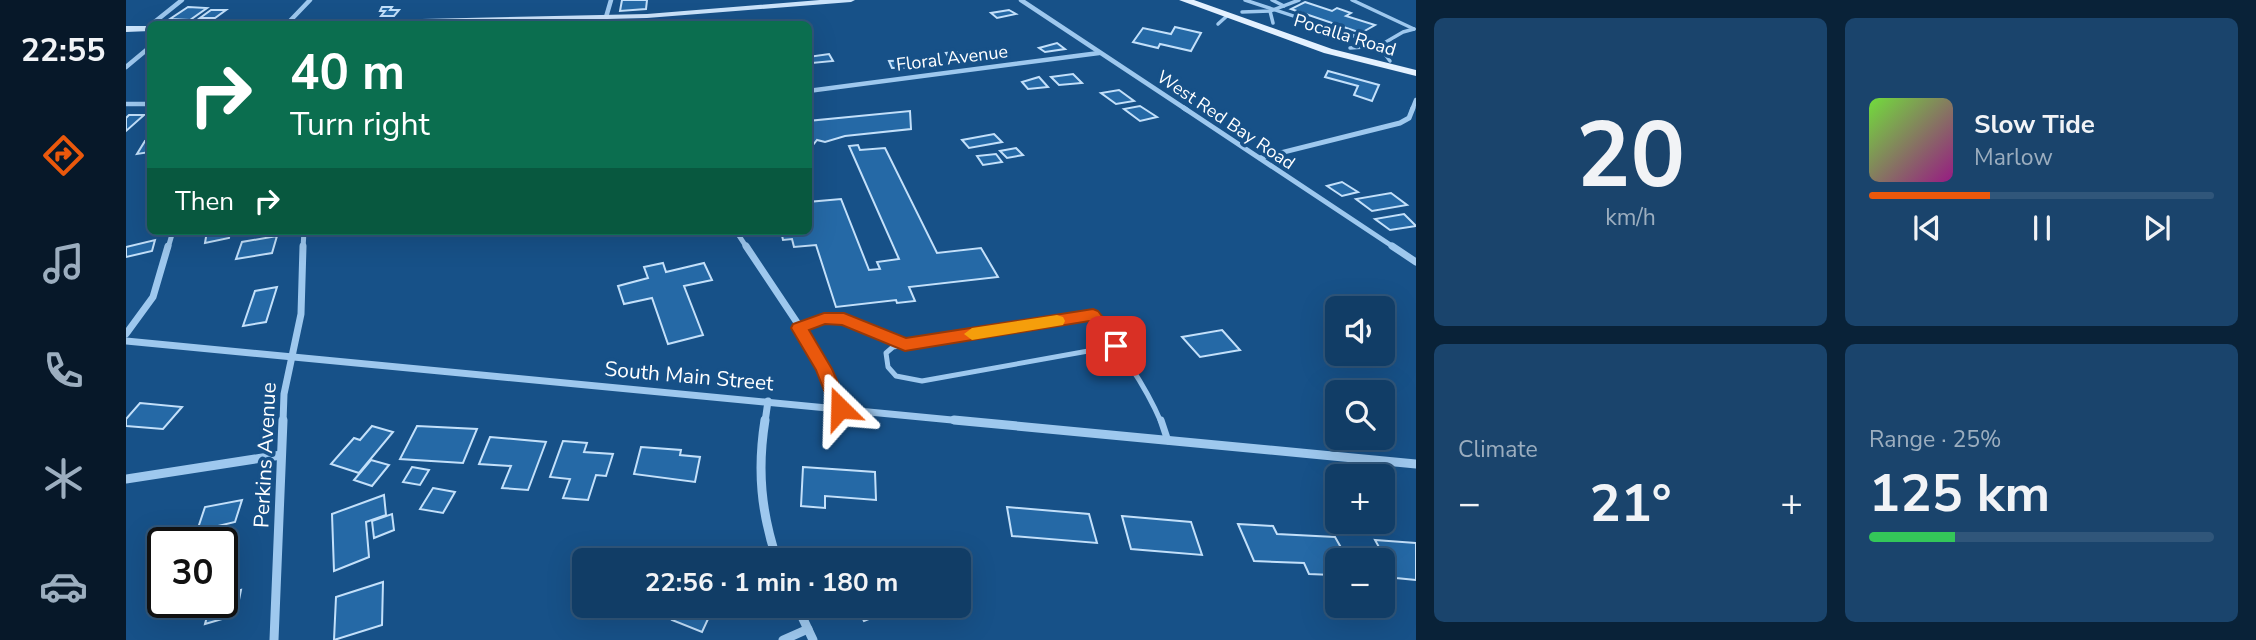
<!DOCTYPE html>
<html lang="en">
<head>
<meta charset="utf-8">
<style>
  :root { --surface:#113d66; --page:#1a446c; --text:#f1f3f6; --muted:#9caebf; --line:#30567a; --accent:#ea580c }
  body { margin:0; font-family:"Nunito Sans",sans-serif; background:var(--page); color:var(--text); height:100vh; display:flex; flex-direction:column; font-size:26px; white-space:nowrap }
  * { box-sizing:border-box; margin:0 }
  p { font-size:23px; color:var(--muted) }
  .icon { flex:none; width:38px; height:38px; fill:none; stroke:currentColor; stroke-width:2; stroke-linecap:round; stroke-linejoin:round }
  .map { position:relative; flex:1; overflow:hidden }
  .side { display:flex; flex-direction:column; gap:18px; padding:18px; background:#092238; width:840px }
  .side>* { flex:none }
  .banner { position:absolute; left:21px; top:21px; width:665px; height:214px; border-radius:10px; box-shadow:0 7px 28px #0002,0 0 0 2px var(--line); background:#0b6e4f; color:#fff; overflow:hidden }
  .tools { position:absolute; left:1199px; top:296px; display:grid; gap:14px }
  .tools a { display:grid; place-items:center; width:70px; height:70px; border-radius:10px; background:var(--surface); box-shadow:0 7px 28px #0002,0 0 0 2px var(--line); font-size:35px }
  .speed { position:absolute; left:21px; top:527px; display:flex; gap:14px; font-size:35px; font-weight:700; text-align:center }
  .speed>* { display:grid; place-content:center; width:91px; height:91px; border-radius:50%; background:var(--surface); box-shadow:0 7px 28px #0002,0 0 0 2px var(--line); line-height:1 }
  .speed .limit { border:4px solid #111; border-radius:10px; background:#fff; color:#111 }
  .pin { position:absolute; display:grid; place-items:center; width:60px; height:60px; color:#fff; margin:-30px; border-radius:14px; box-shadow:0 4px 10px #0006 }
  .me { position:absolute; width:77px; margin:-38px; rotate:338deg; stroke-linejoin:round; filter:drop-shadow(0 0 5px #0008) }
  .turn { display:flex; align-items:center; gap:24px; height:147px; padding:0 28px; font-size:32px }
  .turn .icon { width:91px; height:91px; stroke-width:2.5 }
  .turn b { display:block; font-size:49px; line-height:60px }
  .then { display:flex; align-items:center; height:66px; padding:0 28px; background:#0003; gap:14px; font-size:26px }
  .big { font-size:52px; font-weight:700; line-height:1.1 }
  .side .card { flex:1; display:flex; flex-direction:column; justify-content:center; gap:10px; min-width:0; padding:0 24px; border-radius:10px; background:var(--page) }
  .side .dial { align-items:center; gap:0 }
  .dial b { font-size:91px; line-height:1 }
  .song { display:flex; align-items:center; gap:21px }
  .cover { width:84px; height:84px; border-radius:10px; background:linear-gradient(135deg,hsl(100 70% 55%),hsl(310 70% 35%)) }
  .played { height:7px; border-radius:4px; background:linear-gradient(90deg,var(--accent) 35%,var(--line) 35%) }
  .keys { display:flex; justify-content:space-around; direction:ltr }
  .heat { display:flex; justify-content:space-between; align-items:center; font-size:38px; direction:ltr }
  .charge { height:10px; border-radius:5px; background:linear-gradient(90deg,#34c759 25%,var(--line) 0) }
  .side .tiles { flex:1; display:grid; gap:18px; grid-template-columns:repeat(2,1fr) }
  .trip { position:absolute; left:446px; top:548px; width:399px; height:70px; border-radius:10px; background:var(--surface); box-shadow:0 7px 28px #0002,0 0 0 2px var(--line); font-weight:700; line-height:70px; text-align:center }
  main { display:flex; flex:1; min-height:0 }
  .tabs { display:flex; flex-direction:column; width:126px; justify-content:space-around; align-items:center; background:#071829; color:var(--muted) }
  .tabs .icon { width:49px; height:49px }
  .tabs .current { color:var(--accent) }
  .tabs b { font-size:32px; color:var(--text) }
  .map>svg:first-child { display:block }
  .building { fill:#2569a6; stroke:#c3e0fa; stroke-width:2 }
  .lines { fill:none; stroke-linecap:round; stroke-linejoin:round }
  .lane-far2 { stroke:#9ec8ee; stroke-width:3.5 }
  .lane-far1 { stroke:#9ec8ee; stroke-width:5 }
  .lane { stroke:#9ec8ee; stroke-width:7 }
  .street-far3 { stroke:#9ec8ee; stroke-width:4.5 }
  .street-far2 { stroke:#9ec8ee; stroke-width:5 }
  .street-far1 { stroke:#9ec8ee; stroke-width:7 }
  .street { stroke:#9ec8ee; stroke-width:9 }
  .secondary { fill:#cbe3fa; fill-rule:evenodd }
  .primary { fill:#e4f1ff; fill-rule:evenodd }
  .route { fill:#ea580c; stroke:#983908; stroke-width:2 }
  .slow { fill:#f59e0b }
  .labels { text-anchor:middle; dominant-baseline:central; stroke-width:7; stroke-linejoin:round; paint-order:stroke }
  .far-street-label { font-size:18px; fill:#fff; stroke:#175188 }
  .street-label { font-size:21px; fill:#fff; stroke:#175188 }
</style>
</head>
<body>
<main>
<nav class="tabs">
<b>22:55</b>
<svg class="icon current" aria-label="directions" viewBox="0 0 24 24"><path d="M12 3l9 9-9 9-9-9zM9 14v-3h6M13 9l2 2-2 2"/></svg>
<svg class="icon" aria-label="music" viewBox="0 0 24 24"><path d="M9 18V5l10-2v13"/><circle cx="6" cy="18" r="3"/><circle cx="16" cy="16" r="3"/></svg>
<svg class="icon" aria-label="phone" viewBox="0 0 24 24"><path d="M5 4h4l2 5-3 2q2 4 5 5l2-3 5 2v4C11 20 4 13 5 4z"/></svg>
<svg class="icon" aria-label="climate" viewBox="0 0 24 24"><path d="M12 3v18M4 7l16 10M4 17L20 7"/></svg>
<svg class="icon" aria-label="car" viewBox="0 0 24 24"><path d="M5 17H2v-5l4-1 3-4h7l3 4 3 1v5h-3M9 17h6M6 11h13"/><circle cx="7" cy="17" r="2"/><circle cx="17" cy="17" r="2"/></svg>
</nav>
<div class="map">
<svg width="1290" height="640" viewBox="0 0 1290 640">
  <rect width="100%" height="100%" fill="#175188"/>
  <g class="building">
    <polygon points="496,0 521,0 520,9 494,11"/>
    <polygon points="1179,2 1206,11 1211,8 1225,13 1220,16 1249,25 1235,33 1165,9"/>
    <polygon points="62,7 81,8 64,20 44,19"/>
    <polygon points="256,7 266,7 264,10 273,10 268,16 255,16 259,11 254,11"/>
    <polygon points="85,10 100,10 89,18 74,18"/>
    <polygon points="883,10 890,14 871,18 865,13"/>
    <polygon points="1049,27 1075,33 1065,51 1034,44 1032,48 1007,42 1017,28 1045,34"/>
    <polygon points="931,43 939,49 919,52 913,48"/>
    <polygon points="834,52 844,57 823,58 820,53"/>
    <polygon points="703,54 707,61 686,63 682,57"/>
    <polygon points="792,60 796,67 766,68 763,61"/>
    <polygon points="1202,71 1253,85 1246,101 1228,95 1232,86 1199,77"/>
    <polygon points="947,74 956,83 933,85 925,77"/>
    <polygon points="913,77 922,87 902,89 896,82"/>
    <polygon points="993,90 1008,101 990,104 975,93"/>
    <polygon points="1014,106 1031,117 1014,121 998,109"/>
    <polygon points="784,111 785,129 719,136 699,142 691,140 687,145 682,144 682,121"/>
    <polygon points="3,115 18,115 0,131 0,118"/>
    <polygon points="868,134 876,142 843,148 836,140"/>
    <polygon points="24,140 24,152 11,154 19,141"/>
    <polygon points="732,145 734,150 759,148 811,253 855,248 872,277 783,287 789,301 771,303 770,300 710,307 690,245 668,247 666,239 657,240 655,231 682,231 682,202 715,199 743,270 754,269 751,262 773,259 723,146"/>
    <polygon points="890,148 897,155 881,158 874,151"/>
    <polygon points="870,154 876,162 857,165 851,156"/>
    <polygon points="1216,182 1232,192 1216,196 1201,186"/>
    <polygon points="1265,193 1281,205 1246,211 1230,199"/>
    <polygon points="1278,214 1290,226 1264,230 1249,219"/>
    <polygon points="81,231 104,231 103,238 79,243"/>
    <polygon points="151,236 146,253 110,259 116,242"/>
    <polygon points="29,240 26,251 0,257 0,247"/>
    <polygon points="537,263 540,272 578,263 586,280 558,286 577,335 542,344 526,298 498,304 492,286 522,278 518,267"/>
    <polygon points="151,287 140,322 117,326 129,291"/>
    <polygon points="1096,330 1114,350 1074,357 1056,337"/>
    <polygon points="14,403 56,407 37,429 0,426 0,419"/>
    <polygon points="246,426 267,432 233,473 205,464 228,438 234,440"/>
    <polygon points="291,426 351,429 337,463 274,459"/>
    <polygon points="364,437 420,442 402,490 376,488 385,466 353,464"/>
    <polygon points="437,441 461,443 458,452 487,454 480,476 470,475 462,500 437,498 444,479 424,477"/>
    <polygon points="515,447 555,450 554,455 574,457 569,482 508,474"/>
    <polygon points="245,460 263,465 246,486 228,480"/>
    <polygon points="286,467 303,470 294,485 277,482"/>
    <polygon points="677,467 749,472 750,500 699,496 699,508 675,506"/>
    <polygon points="307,488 329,492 317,513 294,509"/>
    <polygon points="258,495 260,515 240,522 243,557 208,571 206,514"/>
    <polygon points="116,500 109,522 71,531 79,507"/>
    <polygon points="881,507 963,514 971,543 886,536"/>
    <polygon points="266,514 268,530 248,538 246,521"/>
    <polygon points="996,516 1065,522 1076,555 1005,549"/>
    <polygon points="1112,524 1147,526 1151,534 1209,537 1222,560 1199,562 1206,575 1183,574 1178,563 1128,561"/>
    <polygon points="1249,540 1290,543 1290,580 1270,578"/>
    <polygon points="742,550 747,560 718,560"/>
    <polygon points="257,582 256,625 208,640 210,597"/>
    <polygon points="102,587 100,594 115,590 110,615 79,624 83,609 65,613 68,602 96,602 96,588"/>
    <polygon points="553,606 588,606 576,632 546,620"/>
    <polygon points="730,606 775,606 738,621"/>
  </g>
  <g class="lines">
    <g class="lane-far2">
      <polyline points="1119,0 1255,45"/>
      <polyline points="1146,0 1158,6"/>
      <polyline points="1226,0 1288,29"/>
      <polyline points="1144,11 1147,23"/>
      <polyline points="1116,12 1144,11 1173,0"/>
      <polyline points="1092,24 1102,15"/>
      <polyline points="1253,46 1264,61"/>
      <polyline points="1224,48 1253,46 1277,32 1288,29"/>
    </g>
    <g class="lane-far1">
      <polyline points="673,328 698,319 718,319 778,345"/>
      <path d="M990 346 796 381 770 376 762 367 760 353 767 347 967 315C993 349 1018 382 1035 422"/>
    </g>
    <polyline class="lane" points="1035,420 1042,441"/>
    <g class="street-far3">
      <polyline points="895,0 1061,110"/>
      <polyline points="26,24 56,0"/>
      <polyline points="161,24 184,0"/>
      <polyline points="478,24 485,0"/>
      <polyline points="0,67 24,47"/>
      <polyline points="682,91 973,53"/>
      <polyline points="0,104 24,104"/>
      <polyline points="1286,110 1290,100"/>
    </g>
    <g class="street-far2">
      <polyline points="1058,108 1269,248"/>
      <polyline points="1134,158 1274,123 1283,118 1287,108"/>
      <polyline points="610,231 621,248"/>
      <polyline points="42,248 47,231"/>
      <polyline points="177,248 178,231"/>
    </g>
    <g class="street-far1">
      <polyline points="620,246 682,339 714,408"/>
      <polyline points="1266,246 1290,262"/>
      <polyline points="0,334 27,297 42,246"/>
      <polyline points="0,341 847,422"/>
      <polyline points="157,422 158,394 175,314 177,246"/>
      <polyline points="639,422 642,401"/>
    </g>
    <g class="street">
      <path d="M639 420C631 470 635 512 651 560"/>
      <polyline points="828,420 1290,464"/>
      <polyline points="0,479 155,455"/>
      <polyline points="671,606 687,640"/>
      <polyline points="148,640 157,420"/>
      <polyline points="657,640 682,629"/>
    </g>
    <g class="secondary">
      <polygon points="694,0 729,0 725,2 521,18 286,24 204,24 208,21 521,14"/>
      <polygon points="0,26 24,26 24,31 0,32"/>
    </g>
    <polygon class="primary" points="1053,0 1068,0 1206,49 1290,70 1290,76 1198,53"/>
  </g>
  <polygon class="route" points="967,309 972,311 996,342 999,346 996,350 985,350 963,321 779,351 716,325 699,324 683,330 706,369 723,408 720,413 714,415 707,413 690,370 665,328 667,324 698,313 718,313 780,338"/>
  <polygon class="slow" points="931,315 937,317 939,321 937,325 846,340 838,334 846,328"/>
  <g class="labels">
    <g class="far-street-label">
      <text transform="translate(1219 35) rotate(17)">Pocalla Road</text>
      <text transform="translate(826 58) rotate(-7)">Floral Avenue</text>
      <text transform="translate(1100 120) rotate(34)">West Red Bay Road</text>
    </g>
    <g class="street-label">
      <text transform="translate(563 376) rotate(5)">South Main Street</text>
      <text transform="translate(139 455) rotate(-87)">Perkins Avenue</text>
    </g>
  </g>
</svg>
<div class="tools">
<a><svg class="icon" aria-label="sound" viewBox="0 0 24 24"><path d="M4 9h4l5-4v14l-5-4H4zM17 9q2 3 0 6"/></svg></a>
<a><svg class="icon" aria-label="search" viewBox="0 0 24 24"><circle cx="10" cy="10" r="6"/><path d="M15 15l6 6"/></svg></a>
<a>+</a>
<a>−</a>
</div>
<div class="speed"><div class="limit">30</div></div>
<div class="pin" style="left:990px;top:346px;background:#d93025"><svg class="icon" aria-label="arrive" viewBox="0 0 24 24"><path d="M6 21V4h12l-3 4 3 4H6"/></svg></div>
<svg class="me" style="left:714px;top:408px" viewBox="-20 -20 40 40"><path d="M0-17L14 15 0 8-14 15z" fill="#ea580c" stroke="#fff" stroke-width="4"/></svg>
<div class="trip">22:56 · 1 min · 180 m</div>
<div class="banner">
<div class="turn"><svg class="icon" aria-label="right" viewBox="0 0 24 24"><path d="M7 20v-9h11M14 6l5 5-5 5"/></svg><div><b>40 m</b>Turn right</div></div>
<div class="then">Then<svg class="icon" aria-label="right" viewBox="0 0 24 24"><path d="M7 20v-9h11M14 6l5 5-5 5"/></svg></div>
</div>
</div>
<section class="side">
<div class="tiles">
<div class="card dial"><b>20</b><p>km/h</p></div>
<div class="card">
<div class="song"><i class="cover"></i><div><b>Slow Tide</b><p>Marlow</p></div></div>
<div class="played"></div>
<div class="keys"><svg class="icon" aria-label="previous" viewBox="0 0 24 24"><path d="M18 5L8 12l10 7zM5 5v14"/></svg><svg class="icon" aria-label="pause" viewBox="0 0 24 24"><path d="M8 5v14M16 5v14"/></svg><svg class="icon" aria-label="next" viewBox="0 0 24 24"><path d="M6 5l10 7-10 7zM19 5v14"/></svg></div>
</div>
<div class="card"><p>Climate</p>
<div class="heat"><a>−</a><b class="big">21°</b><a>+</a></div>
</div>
<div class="card"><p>Range · 25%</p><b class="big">125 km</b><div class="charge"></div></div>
</div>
</section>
</main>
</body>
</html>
